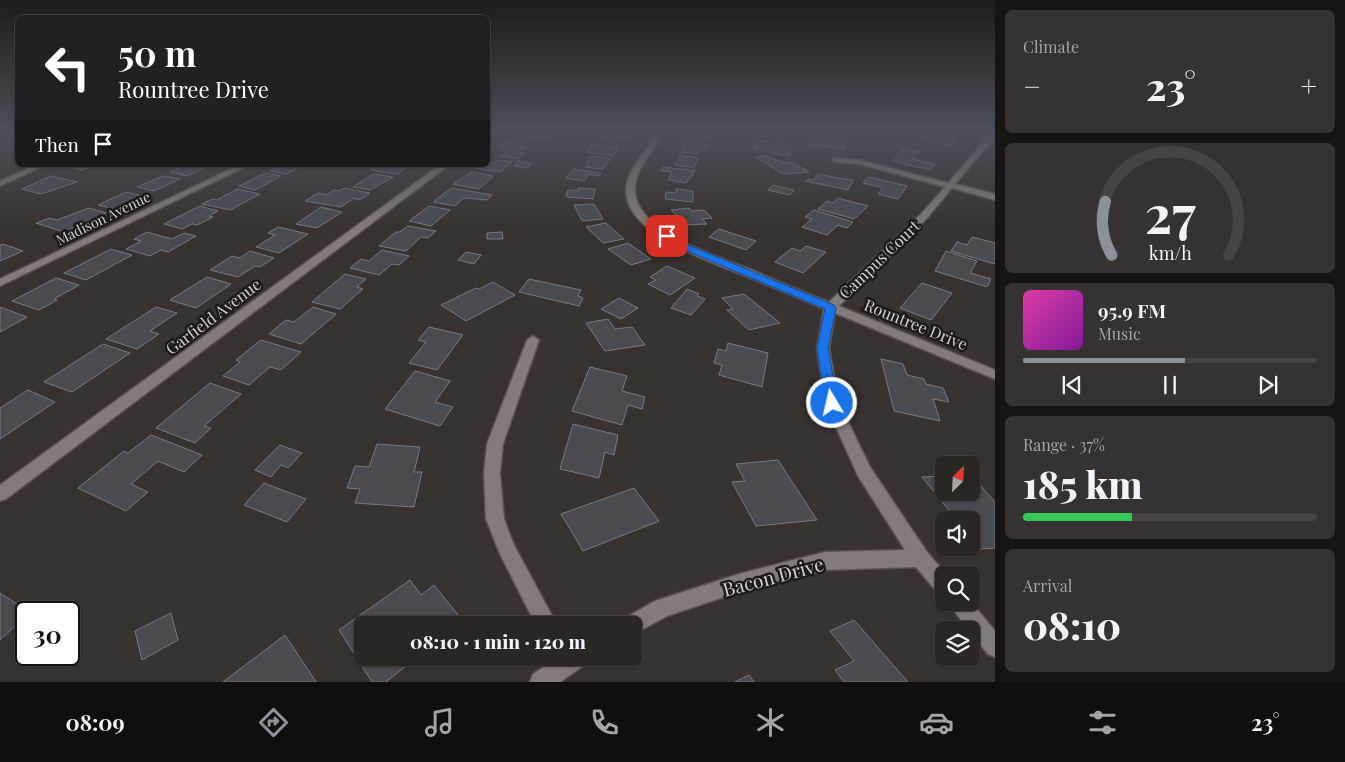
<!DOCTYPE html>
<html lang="en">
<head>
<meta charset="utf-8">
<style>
  :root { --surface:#2a2624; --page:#363231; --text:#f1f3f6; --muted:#a5a5a6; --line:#464341; --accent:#8c9099 }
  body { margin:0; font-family:"Playfair Display",serif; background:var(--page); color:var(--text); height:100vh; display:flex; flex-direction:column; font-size:19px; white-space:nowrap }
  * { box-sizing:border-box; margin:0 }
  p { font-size:16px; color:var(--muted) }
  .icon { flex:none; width:28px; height:28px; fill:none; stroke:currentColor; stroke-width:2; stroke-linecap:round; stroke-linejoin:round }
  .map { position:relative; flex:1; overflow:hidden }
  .side { display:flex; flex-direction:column; gap:10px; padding:10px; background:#171514; width:350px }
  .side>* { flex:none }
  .hud { position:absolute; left:15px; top:15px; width:475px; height:152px; border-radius:8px; box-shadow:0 1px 4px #0004,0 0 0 1px var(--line); background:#202124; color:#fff; overflow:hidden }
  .needle { width:32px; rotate:24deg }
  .buttons { position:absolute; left:935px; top:456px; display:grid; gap:10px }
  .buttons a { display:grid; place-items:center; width:45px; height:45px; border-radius:8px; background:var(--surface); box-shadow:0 1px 4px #0004,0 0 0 1px var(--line); font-size:25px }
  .speed { position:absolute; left:15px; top:601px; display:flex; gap:10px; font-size:25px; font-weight:700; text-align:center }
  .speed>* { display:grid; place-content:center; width:65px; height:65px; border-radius:50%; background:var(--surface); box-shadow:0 1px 4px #0004,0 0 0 1px var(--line); line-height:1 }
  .speed .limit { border:2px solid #111; border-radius:8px; background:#fff; color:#111 }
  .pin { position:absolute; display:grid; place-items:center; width:42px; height:42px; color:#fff; margin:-21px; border-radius:10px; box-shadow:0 2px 8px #0006 }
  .me { position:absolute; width:55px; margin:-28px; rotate:351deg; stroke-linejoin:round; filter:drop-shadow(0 0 4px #0008) }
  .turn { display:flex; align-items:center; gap:18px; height:105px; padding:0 20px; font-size:22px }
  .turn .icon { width:65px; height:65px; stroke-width:2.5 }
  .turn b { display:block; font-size:35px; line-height:42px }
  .then { display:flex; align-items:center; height:48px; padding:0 20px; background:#0003; gap:10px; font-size:19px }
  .big { font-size:38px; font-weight:800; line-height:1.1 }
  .side .widget { flex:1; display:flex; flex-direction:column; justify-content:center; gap:8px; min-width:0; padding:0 18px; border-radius:8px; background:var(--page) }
  .side .dial { align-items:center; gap:0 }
  .dial svg { height:130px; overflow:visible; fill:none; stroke:var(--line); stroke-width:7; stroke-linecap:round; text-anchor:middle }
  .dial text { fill:var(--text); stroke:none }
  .song { display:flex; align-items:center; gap:15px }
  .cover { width:60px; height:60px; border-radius:8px; background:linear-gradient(135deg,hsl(320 70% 55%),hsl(290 70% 35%)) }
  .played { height:5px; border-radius:2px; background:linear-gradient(90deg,var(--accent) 55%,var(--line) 55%) }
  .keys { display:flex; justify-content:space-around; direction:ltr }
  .heat { display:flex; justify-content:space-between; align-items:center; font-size:28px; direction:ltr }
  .charge { height:8px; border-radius:4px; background:linear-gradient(90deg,#34c759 37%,var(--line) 0) }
  .trip { position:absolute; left:354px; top:616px; width:288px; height:50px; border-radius:8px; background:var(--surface); box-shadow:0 1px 4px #0004,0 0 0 1px var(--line); font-weight:800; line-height:50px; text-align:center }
  .tabs { display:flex; height:80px; justify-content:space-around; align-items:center; background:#110f0e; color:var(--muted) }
  .tabs .icon { width:35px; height:35px }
  .tabs .selected { color:var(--accent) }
  .tabs b { font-size:22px; color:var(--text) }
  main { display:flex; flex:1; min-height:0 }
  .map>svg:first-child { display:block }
  .building { fill:#494b51; stroke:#787a80 }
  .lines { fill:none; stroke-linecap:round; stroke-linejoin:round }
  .minor-casing { stroke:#56514f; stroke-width:3 }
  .minor { fill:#837b79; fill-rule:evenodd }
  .route { fill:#1a73e8; stroke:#114b97 }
  .labels { text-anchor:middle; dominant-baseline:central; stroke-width:5; stroke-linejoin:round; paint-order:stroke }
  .far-street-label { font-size:14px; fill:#d5d0d0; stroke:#1d1a1a }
  .street-label { font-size:16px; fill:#d5d0d0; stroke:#1d1a1a }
  .near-street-label { font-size:19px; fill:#d5d0d0; stroke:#1d1a1a }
</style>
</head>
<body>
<main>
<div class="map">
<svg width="995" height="682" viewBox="0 0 995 682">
  <rect width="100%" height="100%" fill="#383230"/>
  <g class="building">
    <polygon points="518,133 523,133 547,137 543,140 531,138 523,144 507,142"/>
    <polygon points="692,133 709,133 705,141 689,139"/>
    <polygon points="925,133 956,140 951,146 921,138"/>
    <polygon points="605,134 629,137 627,139 618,138 614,142 599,140"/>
    <polygon points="809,138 844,141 845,149 809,145"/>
    <polygon points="758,140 792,146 789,148 793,149 788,153 791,154 788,156 753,148 757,145 753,144"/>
    <polygon points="685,142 708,145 706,150 700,150 698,154 681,152"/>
    <polygon points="504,143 525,147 518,152 525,153 518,159 501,156 509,149 498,147"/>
    <polygon points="593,144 619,148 612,156 586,152"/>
    <polygon points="903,149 919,152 912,159 935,164 930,170 892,161"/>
    <polygon points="680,155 698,158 694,168 675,165"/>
    <polygon points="591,156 610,159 603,169 585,167"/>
    <polygon points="765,156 785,163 791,162 809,172 783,174 756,157"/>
    <polygon points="498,160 512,162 500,172 474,168 478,165 488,165 488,162 494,163"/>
    <polygon points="518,161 532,163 528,168 514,166"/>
    <polygon points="74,165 95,165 82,170 69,167"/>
    <polygon points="186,165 211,165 187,176 170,172"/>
    <polygon points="281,165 305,165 303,166 308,167 299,167 287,174 270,171"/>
    <polygon points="377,165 410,165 397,174 370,170"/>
    <polygon points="663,167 695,171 686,183 668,180 672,172 661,171"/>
    <polygon points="574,169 601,173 599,176 589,174 584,181 566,178"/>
    <polygon points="472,172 493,176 479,189 453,184"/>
    <polygon points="265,173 281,176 255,190 239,186"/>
    <polygon points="374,174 393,177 370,190 353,187"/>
    <polygon points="818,174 838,178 853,180 848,190 806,181 809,179 814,180"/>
    <polygon points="51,176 77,182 41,194 22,189"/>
    <polygon points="163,176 180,179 154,191 137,187"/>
    <polygon points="869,177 907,186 898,199 878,194 883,188 863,183"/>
    <polygon points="773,185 794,190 790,195 768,190"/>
    <polygon points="344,188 370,193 360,200 354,198 341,207 305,201 318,193 326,195 334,190 339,191"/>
    <polygon points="451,188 492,195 487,200 464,198 455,206 433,202"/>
    <polygon points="578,188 595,189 593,199 566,197 568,190 578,191"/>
    <polygon points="237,189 260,194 230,210 202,204 212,199 217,200"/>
    <polygon points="677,189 693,191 693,202 665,199 666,192 676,193"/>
    <polygon points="126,192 143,196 115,209 98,205"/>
    <polygon points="838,198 868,206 854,219 818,209 827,201 833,203"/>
    <polygon points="594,204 603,219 582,221 574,205"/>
    <polygon points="200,206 218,211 209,216 213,217 197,225 192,224 182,229 164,224"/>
    <polygon points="429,206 450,210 431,226 409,221"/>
    <polygon points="321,207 342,212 317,228 296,224"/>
    <polygon points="89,208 106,213 64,232 36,223 50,218 57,220"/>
    <polygon points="689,208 692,211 704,210 712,218 702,219 707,224 686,225 671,210"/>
    <polygon points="814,210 853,222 847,228 838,225 827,235 802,227 812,219 805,217"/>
    <polygon points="606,223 624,239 603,243 586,227"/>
    <polygon points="408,226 436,231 428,238 421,237 406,251 379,246 396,232 400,232"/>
    <polygon points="278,227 308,234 279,253 256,247 275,235 268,233"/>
    <polygon points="719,229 756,241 746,250 709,237"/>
    <polygon points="147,232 172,239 184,233 196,236 168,252 161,250 150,256 126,249 141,241 134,239"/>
    <polygon points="502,232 503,239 487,239 487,233"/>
    <polygon points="972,237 995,243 995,264 951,251 957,242 967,245"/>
    <polygon points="628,243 651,259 631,265 608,249"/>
    <polygon points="3,244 23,251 0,261 0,245"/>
    <polygon points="806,246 826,252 803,273 775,262 792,248 800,251"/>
    <polygon points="111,249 132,255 86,280 64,273"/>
    <polygon points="382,250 409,256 399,265 392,264 379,275 350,268 361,259 369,261"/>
    <polygon points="250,251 274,258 260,267 255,266 238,277 210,270 232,256 240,258"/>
    <polygon points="946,251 977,261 970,273 991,279 987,287 935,271"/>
    <polygon points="466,252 481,255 474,264 458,260"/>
    <polygon points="667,266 695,278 670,295 648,284 656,280 650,277"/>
    <polygon points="345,274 366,279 357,287 363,289 340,309 312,302"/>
    <polygon points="207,277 231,284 196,308 170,300"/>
    <polygon points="56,278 79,285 54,299 57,300 39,310 12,301"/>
    <polygon points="529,279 581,290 578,296 583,298 579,306 519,292"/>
    <polygon points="493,282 515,295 466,321 441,305 476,288 479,289"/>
    <polygon points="922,283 952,293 931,320 900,308"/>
    <polygon points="687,289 699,294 697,296 705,299 691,315 671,308"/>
    <polygon points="744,294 780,323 749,330 727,310 733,309 722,298"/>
    <polygon points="619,298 638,308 621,319 601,309"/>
    <polygon points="0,307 27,317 0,332"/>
    <polygon points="156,307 177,313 150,331 159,334 137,349 106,339"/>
    <polygon points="313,307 336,314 301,344 269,334 286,320 294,322"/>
    <polygon points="608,319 615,329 632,327 645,345 605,351 586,323"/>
    <polygon points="429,327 463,335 437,370 409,363 426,342 418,340"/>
    <polygon points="261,340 301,352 281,370 270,367 249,385 223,376 240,362 236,360"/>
    <polygon points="728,343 768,353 762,387 719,375 722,365 714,363 718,349 726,351"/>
    <polygon points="103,344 130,353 72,392 44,382"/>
    <polygon points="881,359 903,364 907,375 924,379 926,384 943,388 949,402 933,399 940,421 894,411"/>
    <polygon points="590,367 627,376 622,391 645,397 642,409 628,405 622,425 572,411"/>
    <polygon points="415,371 450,381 435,402 453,407 440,426 385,409"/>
    <polygon points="210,383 241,394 204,426 211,428 195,443 156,428"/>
    <polygon points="28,390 55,402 0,439 0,408"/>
    <polygon points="573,424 618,435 614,455 605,452 599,478 560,469"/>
    <polygon points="151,435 202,455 184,472 158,461 131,484 148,492 126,511 78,488 124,451 128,453"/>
    <polygon points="377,444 420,447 414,472 422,472 414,507 355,503 360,489 347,488 355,466 369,467"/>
    <polygon points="280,445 302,453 288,468 281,465 271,477 255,470"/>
    <polygon points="778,460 817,520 756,526 732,482 745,481 736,464"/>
    <polygon points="971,475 995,502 995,548 980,549 971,538 971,520 957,520 922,477 944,476 944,492 971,492"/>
    <polygon points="264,483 306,499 287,522 244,505"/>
    <polygon points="634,488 659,521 583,551 561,514"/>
    <polygon points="410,580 421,595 434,585 463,621 457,625 362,625 362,658 416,658 386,682 372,682 339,630"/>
    <polygon points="0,593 30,612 26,612 26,616 0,640"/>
    <polygon points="171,613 178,640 142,660 135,631"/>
    <polygon points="854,620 908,682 844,682 835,670 854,661 830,631"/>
    <polygon points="285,635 316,682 223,682"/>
    <polygon points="749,675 754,682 735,682"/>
  </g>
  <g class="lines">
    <g class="minor-casing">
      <g id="minor">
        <path d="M658 133H664C655 149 634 170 635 190 635 232 719 257 752 270 777 281 803 292 829 302L921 214 945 187 859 164 833 162V158L859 160 948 183 986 139 961 133 989 136 995 133V137L955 184 995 194V200L952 188 927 218 839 306 995 370V379L835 313 829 348 839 403 870 467 927 552 947 575H944V595L937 592 916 567 825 570 739 592 667 616 632 635V625H622L625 618 655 601 739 574 825 552 905 550 858 476 825 403 817 348 824 309C797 297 770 286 743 275 710 261 624 234 626 189 627 169 648 149 658 133Z"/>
        <polygon points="36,165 46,165 0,186 0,181"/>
        <polygon points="239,165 249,165 0,286 0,279"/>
        <polygon points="440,165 449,165 6,499 0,501 0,485"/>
        <polygon points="533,336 539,340 503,444 500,473 504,519 514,545 557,625 536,625 500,554 486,519 484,473 487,444 527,340"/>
        <polygon points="948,602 971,602 995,631 995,657 988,654 971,634 971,630 968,630"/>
        <polygon points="557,658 586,658 583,666 560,682 530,682 533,674"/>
      </g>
    </g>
    <use href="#minor" class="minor"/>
  </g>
  <linearGradient id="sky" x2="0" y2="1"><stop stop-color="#1f1c1a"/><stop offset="0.58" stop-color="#4d4f59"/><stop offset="1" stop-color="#4d4f59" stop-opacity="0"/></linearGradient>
  <rect width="995" height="228" fill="url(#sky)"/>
  <polygon class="route" points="664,234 670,234 686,244 834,305 836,308 828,348 838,403 836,406 832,408 825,403 817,348 825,309 680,248 664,238"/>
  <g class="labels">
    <g class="far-street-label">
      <text transform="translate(103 218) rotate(-26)">Madison Avenue</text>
    </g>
    <g class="street-label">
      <text transform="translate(879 259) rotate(-44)">Campus Court</text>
      <text transform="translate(213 316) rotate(-37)">Garfield Avenue</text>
      <text transform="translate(916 324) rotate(22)">Rountree Drive</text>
    </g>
    <g class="near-street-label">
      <text transform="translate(773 576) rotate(-15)">Bacon Drive</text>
    </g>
  </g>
</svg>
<div class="buttons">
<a><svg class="needle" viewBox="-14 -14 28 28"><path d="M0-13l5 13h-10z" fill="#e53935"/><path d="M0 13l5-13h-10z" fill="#a5a5a6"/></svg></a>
<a><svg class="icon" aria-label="sound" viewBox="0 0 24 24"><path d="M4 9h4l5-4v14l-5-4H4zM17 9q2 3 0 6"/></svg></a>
<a><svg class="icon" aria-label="search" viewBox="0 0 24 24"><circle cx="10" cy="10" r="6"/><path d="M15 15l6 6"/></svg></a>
<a><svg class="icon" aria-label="layers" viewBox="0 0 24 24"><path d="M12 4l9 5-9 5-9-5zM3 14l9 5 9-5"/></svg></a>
</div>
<div class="speed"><div class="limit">30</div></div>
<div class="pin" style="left:667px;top:236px;background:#d93025"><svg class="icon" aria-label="arrive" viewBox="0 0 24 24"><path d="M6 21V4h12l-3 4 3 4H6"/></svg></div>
<svg class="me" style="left:832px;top:403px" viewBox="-20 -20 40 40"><circle r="17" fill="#1a73e8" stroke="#fff" stroke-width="3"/><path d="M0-11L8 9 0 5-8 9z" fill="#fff"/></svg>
<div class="trip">08:10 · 1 min · 120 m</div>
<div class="hud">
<div class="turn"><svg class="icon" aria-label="left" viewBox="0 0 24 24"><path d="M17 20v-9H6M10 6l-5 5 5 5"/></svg><div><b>50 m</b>Rountree Drive</div></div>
<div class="then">Then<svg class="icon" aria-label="arrive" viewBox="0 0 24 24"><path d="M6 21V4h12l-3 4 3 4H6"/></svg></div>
</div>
</div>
<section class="side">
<div class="widget"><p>Climate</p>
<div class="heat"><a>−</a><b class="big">23°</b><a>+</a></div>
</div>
<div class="widget dial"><svg viewBox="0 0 100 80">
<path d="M14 69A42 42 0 1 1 86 69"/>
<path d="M14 69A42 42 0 0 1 10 36" stroke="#8c9099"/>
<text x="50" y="56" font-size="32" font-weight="700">27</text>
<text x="50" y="72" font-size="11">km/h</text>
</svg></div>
<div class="widget">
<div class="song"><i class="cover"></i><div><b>95.9 FM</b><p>Music</p></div></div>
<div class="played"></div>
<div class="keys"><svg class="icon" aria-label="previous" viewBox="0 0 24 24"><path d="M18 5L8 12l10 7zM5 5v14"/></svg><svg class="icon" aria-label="pause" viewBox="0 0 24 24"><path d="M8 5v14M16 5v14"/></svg><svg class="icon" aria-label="next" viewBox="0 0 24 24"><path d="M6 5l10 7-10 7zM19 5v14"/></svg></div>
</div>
<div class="widget"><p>Range · 37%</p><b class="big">185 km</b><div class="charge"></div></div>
<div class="widget"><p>Arrival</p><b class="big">08:10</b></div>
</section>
</main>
<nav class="tabs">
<b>08:09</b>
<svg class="icon selected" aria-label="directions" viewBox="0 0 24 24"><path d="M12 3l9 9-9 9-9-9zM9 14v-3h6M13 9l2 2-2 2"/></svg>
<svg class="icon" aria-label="music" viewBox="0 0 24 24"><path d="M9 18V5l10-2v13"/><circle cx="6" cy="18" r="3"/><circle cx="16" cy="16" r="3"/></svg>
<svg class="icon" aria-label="phone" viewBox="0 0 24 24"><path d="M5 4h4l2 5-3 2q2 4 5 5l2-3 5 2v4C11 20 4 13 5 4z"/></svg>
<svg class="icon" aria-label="climate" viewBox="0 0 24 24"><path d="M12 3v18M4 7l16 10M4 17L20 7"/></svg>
<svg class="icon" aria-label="car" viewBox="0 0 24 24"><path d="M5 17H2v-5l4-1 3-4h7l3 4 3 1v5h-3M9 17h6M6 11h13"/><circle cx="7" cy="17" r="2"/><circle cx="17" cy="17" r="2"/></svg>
<svg class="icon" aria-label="filters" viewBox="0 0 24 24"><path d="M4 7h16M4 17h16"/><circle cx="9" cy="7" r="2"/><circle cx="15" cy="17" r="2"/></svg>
<b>23°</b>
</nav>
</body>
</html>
